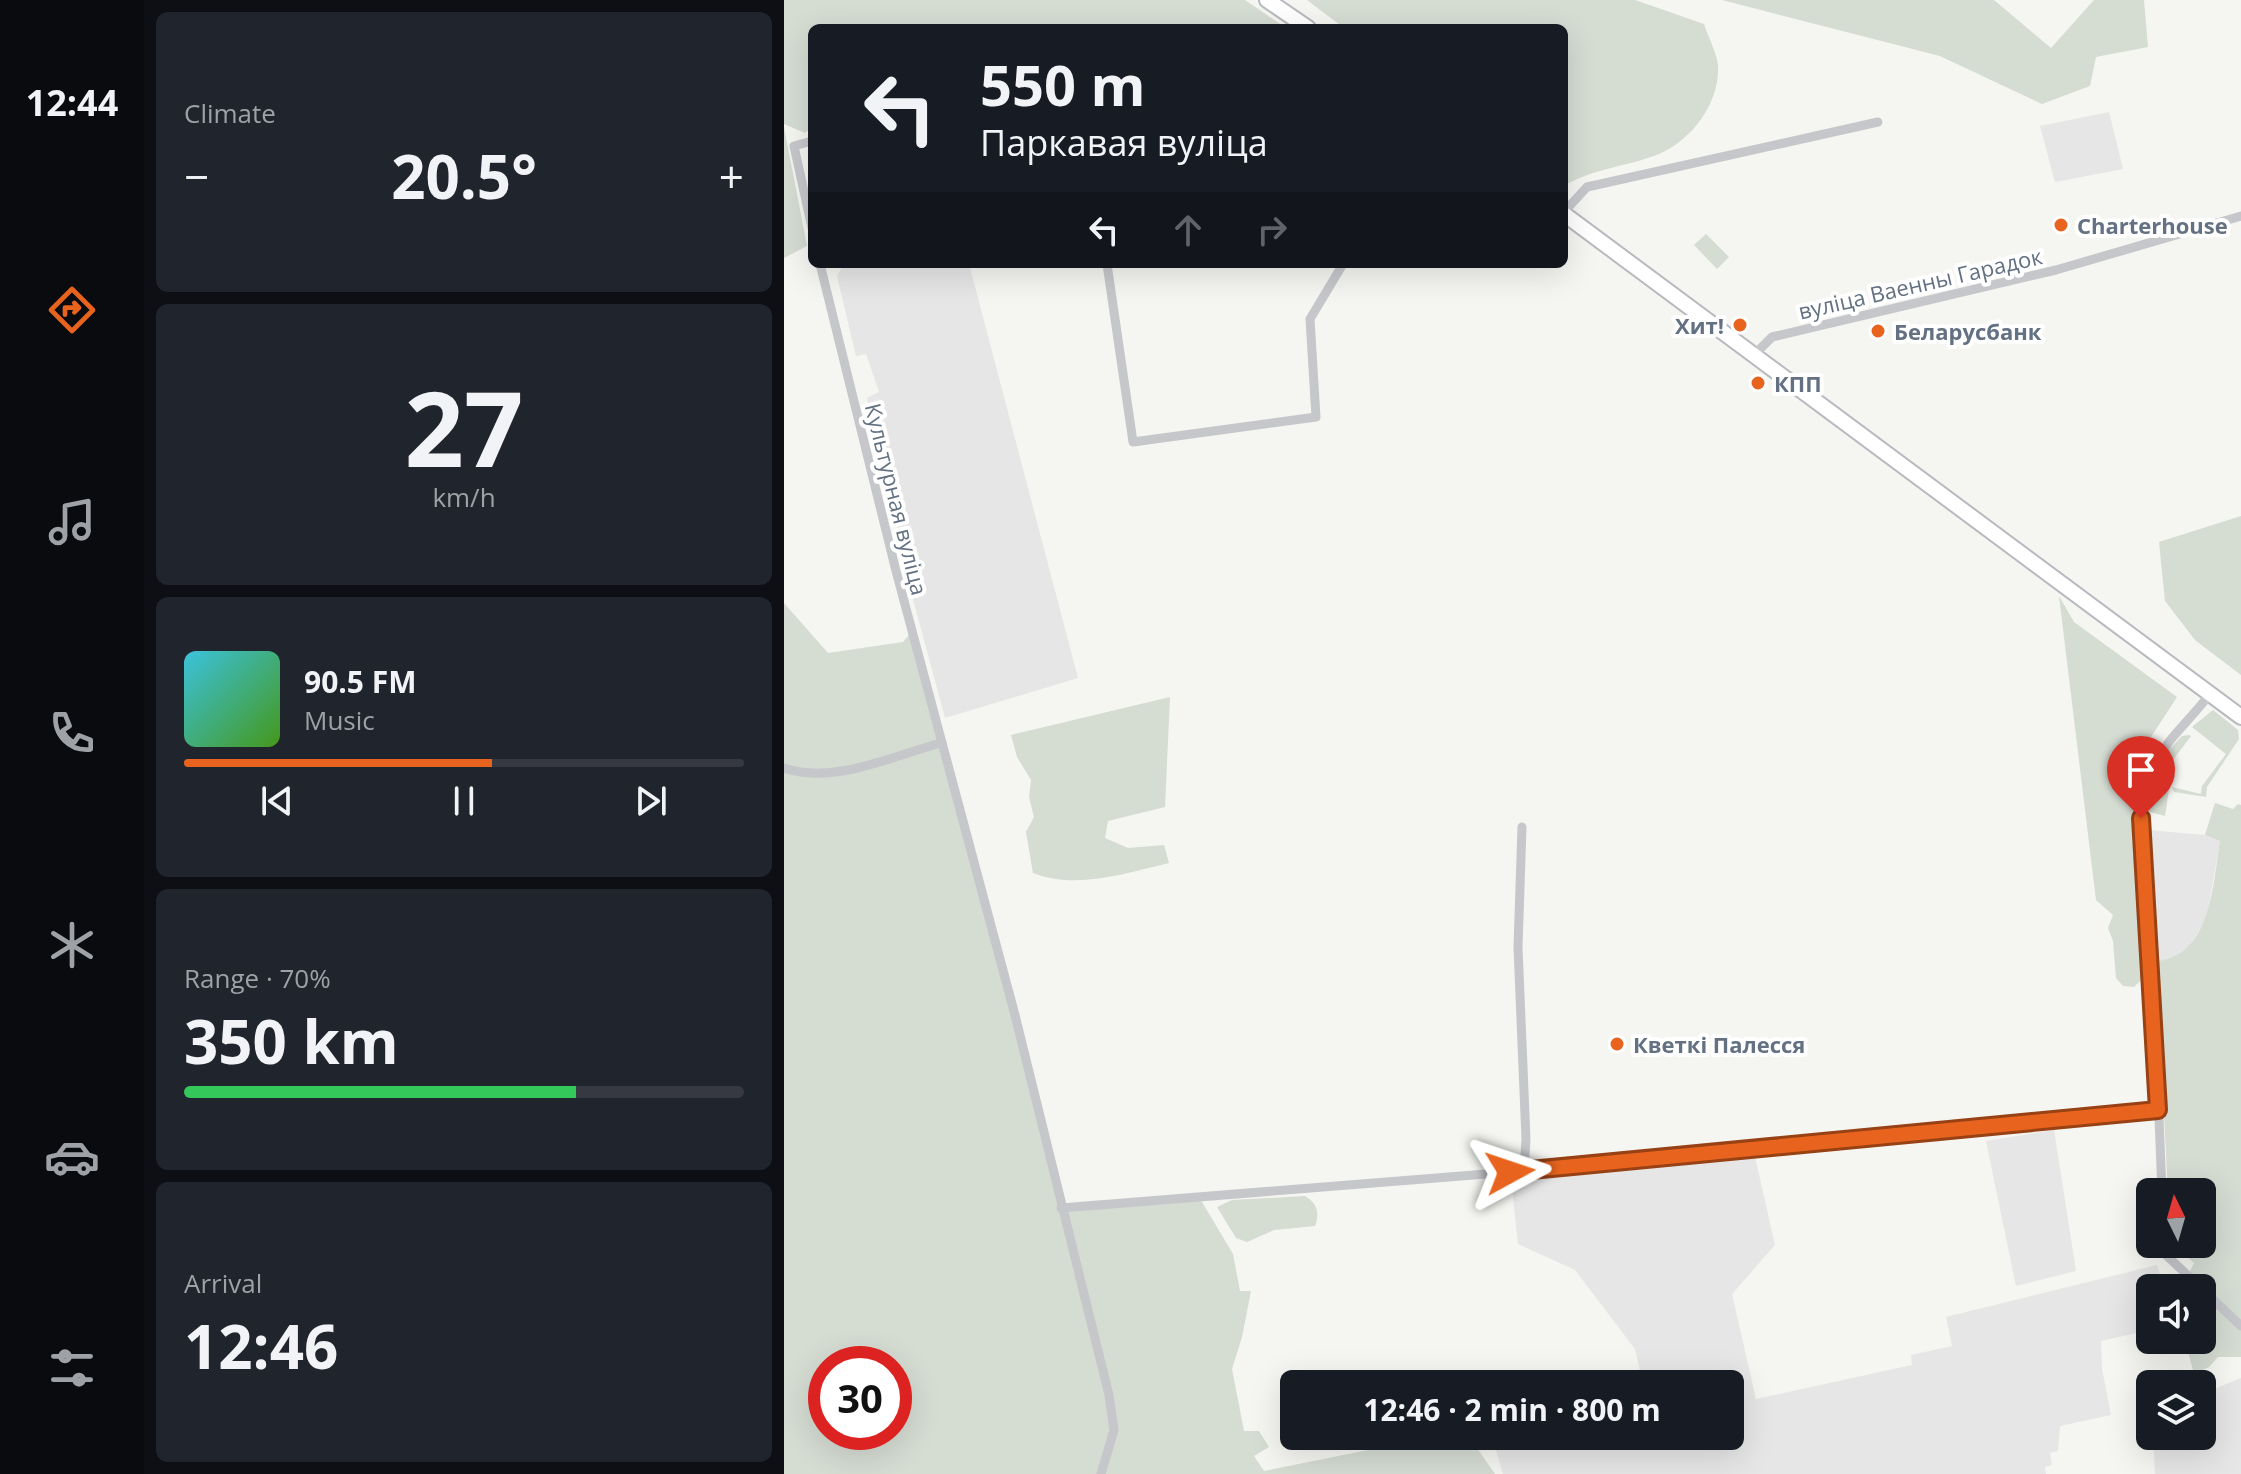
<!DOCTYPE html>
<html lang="en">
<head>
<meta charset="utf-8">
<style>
  :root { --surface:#171b24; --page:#20242c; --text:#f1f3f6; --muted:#9ea1a6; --line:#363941; --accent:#e8641e }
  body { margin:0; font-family:"Open Sans",sans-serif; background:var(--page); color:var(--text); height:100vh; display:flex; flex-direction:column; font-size:30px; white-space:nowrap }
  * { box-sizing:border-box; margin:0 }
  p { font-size:26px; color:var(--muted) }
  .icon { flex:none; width:44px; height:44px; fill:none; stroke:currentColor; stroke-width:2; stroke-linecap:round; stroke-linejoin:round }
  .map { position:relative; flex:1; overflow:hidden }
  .drawer { display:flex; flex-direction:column; gap:12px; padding:12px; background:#0d0f14; width:640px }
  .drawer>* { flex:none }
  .top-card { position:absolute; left:24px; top:24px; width:760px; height:244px; border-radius:12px; box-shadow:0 8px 32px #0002; background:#171b24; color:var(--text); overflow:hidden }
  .needle { width:52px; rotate:355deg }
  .controls { position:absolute; left:1352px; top:1178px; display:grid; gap:16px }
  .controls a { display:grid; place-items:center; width:80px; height:80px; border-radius:12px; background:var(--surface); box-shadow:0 8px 32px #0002; font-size:40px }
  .speed { position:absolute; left:24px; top:1346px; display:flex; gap:16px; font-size:40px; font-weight:700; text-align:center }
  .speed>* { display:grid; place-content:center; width:104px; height:104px; border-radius:50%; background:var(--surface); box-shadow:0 8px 32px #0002; line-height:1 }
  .speed .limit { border:12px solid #d22; background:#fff; color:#111 }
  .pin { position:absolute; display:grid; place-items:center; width:68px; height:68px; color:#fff; margin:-82px -34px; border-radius:50% 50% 50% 0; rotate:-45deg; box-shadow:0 0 8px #0007 }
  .pin .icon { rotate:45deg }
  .me { position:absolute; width:88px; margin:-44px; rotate:85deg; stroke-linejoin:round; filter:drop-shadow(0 0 6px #0008) }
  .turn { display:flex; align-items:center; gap:28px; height:168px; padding:0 40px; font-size:36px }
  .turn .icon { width:104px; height:104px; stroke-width:2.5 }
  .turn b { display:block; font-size:56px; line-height:68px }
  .lanes { display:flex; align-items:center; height:76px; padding:0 40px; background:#0003; justify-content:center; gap:40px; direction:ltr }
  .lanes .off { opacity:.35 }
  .big { font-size:60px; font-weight:700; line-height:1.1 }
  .drawer .card { flex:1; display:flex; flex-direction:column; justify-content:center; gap:12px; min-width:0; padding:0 28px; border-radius:12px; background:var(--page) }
  .drawer .dial { align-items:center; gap:0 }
  .dial b { font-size:104px; line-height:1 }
  .song { display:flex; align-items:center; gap:24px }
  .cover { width:96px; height:96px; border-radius:12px; background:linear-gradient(135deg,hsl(190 70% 55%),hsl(100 70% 35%)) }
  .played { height:8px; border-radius:4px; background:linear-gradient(90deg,var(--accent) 55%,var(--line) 55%) }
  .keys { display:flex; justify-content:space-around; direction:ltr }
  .heat { display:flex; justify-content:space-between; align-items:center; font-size:44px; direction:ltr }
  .charge { height:12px; border-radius:6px; background:linear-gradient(90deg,#34c759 70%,var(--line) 0) }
  .trip { position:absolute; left:496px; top:1370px; width:464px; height:80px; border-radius:12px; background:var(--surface); box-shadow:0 8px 32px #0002; font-weight:700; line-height:80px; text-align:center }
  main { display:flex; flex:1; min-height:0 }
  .menu { display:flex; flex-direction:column; width:144px; justify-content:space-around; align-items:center; background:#090b0e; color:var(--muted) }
  .menu .icon { width:56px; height:56px }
  .menu .current { color:var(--accent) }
  .menu b { font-size:36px; color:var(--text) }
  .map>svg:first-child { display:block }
  .built { fill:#e5e6e5 }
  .green { fill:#d5dcd2; fill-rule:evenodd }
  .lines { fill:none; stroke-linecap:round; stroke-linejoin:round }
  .secondary-casing { stroke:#b7babf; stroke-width:18 }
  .street { stroke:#c5c7cb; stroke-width:9 }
  .secondary { stroke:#fff; stroke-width:14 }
  .route-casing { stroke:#974114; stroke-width:20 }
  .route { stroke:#e8641e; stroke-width:14 }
  .poi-dot { fill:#e8641e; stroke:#fff; stroke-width:3 }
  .labels { text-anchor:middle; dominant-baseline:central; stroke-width:8; stroke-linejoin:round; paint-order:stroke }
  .poi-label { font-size:22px; font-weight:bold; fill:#637183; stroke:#fff; text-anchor:start }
  .street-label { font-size:22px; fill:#637183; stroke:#fff }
</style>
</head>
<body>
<main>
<nav class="menu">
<b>12:44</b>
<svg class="icon current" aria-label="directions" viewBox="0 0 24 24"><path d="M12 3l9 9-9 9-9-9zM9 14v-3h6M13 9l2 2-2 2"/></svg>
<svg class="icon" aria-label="music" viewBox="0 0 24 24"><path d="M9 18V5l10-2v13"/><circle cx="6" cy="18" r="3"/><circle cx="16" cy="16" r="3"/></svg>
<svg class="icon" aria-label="phone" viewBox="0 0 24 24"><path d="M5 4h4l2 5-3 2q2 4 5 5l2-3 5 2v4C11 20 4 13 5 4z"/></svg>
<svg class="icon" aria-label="climate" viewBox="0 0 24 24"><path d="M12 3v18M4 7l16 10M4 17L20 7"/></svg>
<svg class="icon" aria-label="car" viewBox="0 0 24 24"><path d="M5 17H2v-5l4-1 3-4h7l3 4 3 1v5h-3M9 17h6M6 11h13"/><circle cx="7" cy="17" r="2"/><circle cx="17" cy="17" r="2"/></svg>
<svg class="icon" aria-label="filters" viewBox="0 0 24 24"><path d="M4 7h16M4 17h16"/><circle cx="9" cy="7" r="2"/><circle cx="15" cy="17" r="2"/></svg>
</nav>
<section class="drawer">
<div class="card"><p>Climate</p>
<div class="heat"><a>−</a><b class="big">20.5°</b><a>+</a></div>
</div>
<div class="card dial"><b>27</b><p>km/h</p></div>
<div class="card">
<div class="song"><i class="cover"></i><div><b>90.5 FM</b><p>Music</p></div></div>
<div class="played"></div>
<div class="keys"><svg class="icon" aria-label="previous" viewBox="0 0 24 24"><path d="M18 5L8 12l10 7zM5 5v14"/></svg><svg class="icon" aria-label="pause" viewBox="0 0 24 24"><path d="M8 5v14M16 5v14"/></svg><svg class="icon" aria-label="next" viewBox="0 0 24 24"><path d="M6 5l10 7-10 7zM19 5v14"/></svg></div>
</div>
<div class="card"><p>Range · 70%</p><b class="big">350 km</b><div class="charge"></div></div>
<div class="card"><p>Arrival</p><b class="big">12:46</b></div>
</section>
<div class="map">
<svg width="1457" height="1474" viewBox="0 0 1457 1474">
  <rect width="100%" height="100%" fill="#f5f5f1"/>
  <g class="built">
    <polygon points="1325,112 1339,169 1271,182 1256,126"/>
    <polygon points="60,264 185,264 294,678 161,718 126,588 136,577 129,557 118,547 83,398 95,392 82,354 72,356 53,276"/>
    <polygon points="1364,830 1421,835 1436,841 1423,917 1403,951 1388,960 1370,961"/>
    <polygon points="1270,1130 1292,1271 1232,1286 1202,1141"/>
    <polygon points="971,1157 991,1245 948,1294 972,1399 1128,1365 1127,1355 1168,1346 1162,1317 1373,1265 1380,1288 1366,1288 1366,1330 1317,1341 1318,1369 1327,1415 1276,1426 1274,1451 1266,1453 1268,1465 1261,1467 1262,1474 719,1474 708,1437 946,1436 946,1384 859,1384 851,1349 791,1270 734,1244 727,1178"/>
    <polygon points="1457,1378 1457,1474 1371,1474 1369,1436 1418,1436 1418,1394"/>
  </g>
  <g class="green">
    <polygon points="0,0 461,0 502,28 28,28 28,127 21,133 0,124"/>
    <path d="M523 0H851L920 24C924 37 933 53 934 66 936 102 908 140 875 154 843 167 809 168 780 186V28H560Z"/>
    <polygon points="938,0 1210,0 1267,48 1310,0 1360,0 1364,47 1312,57 1306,86 1258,104 1156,56"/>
    <polygon points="0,127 23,246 0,258"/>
    <polygon points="922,234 945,257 933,269 910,245"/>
    <polygon points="1457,516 1457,675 1411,640 1381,601 1375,542"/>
    <polygon points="1275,596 1290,622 1393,697 1348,766 1360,977 1350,987 1339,986 1332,978 1329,941 1324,928 1329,915 1312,900"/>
    <path d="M0 603 44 653 119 642 128 631 277 1208 415 1197 449 1254 456 1291H467L458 1337 448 1369 460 1431H475L485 1447 470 1456 480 1471 584 1450 633 1448 651 1436H670L688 1441 711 1474H0ZM42 1364H110V1432H42Z"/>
    <path d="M386 697 381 807 324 821 321 838 344 848 380 845 385 863C343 873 291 890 249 873L242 832 250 817 245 797 247 780 233 757 227 735Z"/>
    <polygon points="1429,710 1454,730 1455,739 1423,787 1422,797 1390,792 1388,787 1417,794 1418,786 1442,754 1408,727"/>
    <polygon points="1405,735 1407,736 1380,772 1375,760 1398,736"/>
    <polygon points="1368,775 1385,789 1381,816 1362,811"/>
    <path d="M1431 803 1449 809 1454 804 1457 805V1357H1434L1425 1367 1410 1374 1401 1340H1418V1288H1397L1410 1263 1388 1244H1418V1192H1384L1372 961C1427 957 1429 884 1436 841L1421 835Z"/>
    <path d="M521 1196C533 1203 536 1213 531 1226L490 1230 463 1242 452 1238 433 1207 448 1200Z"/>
  </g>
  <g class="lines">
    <g class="secondary-casing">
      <g id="secondary">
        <polyline points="483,0 524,28"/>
        <polyline points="780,214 1457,717"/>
      </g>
    </g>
    <g class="street">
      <polyline points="28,141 10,146 28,228"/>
      <polyline points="780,212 803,187 1094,122"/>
      <polyline points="36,264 112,571 231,1015 325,1395 330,1430 317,1474"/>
      <polyline points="323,264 349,442 532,417 526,319 559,264"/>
      <polyline points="969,356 988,337 1272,270 1457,216"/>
      <path d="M0 768C50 785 108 756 157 743"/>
      <polyline points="738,827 734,947 742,1139 740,1171"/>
      <path d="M1378 1192 1371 1019 1357 818C1363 752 1388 742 1426 694"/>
      <polyline points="277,1208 740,1171 1374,1110"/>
      <polyline points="1380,1244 1381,1254 1417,1288"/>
      <polyline points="1418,1289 1457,1326"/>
    </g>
    <use href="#secondary" class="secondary"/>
  </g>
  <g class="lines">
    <g class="route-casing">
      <polyline id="route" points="726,1172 1374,1110 1357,818"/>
    </g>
    <use href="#route" class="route"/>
  </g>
  <g class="poi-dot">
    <circle cx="1277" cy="225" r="8"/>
    <circle cx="956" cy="325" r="8"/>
    <circle cx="1094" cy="331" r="8"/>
    <circle cx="974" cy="383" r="8"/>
    <circle cx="833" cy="1044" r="8"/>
  </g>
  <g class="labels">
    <g class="poi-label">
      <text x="1293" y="225">Charterhouse</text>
      <text x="940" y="325" text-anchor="end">Хит!</text>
      <text x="1110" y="331">Беларусбанк</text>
      <text x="990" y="383">КПП</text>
      <text x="849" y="1044">Кветкі Палесся</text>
    </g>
    <g class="street-label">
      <text transform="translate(1136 283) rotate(-13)">вуліца Ваенны Гарадок</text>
      <text transform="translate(113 499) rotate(76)">Культурная вуліца</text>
    </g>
  </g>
</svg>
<div class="controls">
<a><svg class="needle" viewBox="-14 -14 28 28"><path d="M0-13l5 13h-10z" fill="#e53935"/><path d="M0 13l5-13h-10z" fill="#9ea1a6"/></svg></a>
<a><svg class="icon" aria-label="sound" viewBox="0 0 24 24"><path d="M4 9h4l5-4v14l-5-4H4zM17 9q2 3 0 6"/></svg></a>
<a><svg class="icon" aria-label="layers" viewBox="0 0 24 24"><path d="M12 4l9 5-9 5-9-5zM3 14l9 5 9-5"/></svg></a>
</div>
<div class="speed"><div class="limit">30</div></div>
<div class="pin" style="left:1357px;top:818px;background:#d93025"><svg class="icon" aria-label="arrive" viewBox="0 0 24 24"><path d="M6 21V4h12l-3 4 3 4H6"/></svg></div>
<svg class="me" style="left:726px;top:1172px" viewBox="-20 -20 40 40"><path d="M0-17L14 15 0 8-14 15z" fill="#e8641e" stroke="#fff" stroke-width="4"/></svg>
<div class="trip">12:46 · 2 min · 800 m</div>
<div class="top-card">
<div class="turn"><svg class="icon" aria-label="left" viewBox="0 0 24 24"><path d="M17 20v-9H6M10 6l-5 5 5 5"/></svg><div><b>550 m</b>Паркавая вуліца</div></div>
<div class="lanes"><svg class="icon" aria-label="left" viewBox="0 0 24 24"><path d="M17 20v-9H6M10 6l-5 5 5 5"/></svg><svg class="icon off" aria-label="ahead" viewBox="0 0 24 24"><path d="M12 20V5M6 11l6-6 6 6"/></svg><svg class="icon off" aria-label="right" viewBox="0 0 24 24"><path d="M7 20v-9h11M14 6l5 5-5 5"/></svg></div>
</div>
</div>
</main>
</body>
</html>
